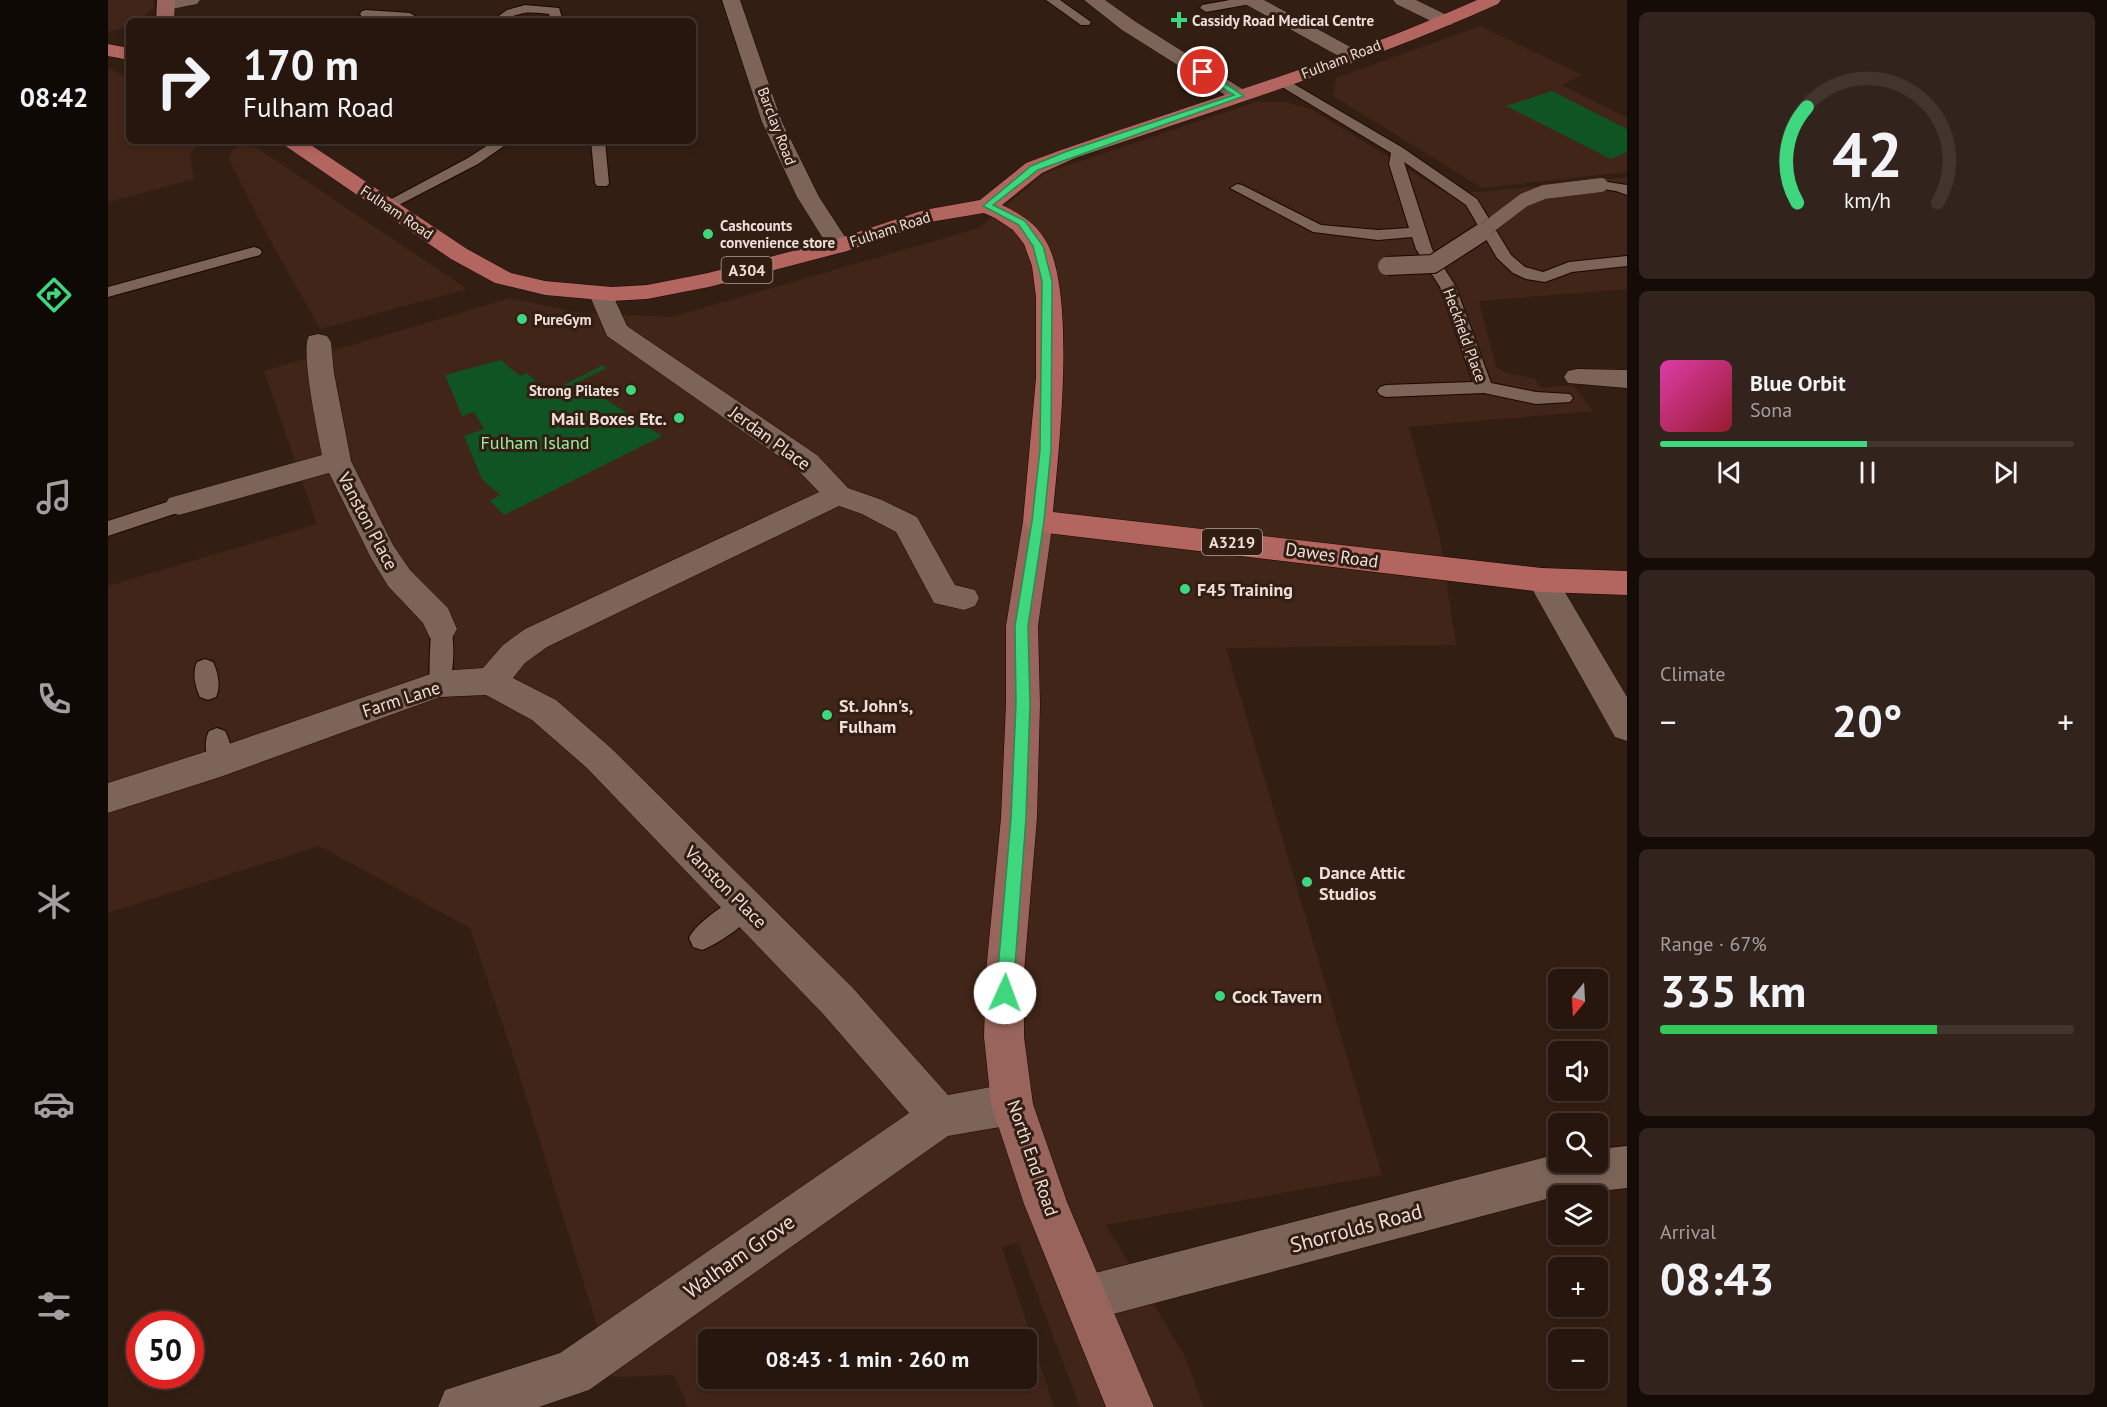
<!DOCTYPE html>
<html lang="en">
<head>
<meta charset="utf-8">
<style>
  :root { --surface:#26160e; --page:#32231c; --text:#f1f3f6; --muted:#a49f9e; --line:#42352e; --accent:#3fd77d }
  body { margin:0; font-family:"PT Sans",sans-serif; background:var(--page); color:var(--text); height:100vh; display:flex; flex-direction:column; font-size:22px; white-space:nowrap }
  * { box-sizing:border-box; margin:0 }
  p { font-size:20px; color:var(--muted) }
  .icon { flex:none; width:33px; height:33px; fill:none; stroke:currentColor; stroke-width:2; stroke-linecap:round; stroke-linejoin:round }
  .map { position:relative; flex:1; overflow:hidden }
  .side { display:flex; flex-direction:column; gap:12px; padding:12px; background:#150c08; width:480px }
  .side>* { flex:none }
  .banner { position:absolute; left:18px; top:18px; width:570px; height:126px; border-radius:9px; box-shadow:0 3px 9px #0003,0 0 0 2px var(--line); background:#26160e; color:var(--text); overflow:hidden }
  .needle { width:39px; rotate:198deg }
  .fabs { position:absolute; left:1440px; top:969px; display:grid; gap:12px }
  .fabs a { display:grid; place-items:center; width:60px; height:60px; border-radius:9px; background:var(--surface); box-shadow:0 3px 9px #0003,0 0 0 2px var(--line); font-size:30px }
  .speed { position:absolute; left:18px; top:1311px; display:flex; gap:12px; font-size:30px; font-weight:700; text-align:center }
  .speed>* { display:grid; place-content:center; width:78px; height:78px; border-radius:50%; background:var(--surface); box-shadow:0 3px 9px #0003,0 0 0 2px var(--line); line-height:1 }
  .speed .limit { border:9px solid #d22; background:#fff; color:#111 }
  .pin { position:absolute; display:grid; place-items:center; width:51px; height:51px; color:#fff; margin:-26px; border:3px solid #fff; border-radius:50%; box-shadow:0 2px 6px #0007 }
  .me { position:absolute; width:66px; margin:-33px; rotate:2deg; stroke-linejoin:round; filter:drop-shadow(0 0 4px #0008) }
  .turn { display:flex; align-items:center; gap:21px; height:126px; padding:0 18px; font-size:27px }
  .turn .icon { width:78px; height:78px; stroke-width:2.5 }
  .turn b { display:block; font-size:42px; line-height:51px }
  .big { font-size:45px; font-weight:800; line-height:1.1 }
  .side .widget { flex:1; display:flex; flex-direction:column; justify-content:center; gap:9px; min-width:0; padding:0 21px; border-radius:9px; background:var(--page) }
  .side .dial { align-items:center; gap:0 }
  .dial svg { height:156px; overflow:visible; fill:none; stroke:var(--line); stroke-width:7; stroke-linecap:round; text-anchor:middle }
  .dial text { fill:var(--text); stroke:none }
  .song { display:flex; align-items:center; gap:18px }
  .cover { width:72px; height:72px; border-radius:9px; background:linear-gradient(135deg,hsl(320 70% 55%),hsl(350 70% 35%)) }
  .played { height:6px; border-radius:3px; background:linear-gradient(90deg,var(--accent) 50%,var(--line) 50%) }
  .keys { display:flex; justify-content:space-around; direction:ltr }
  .heat { display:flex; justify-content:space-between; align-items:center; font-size:33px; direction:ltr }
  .charge { height:9px; border-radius:4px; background:linear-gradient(90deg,#34c759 67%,var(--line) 0) }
  .trip { position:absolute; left:590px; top:1329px; width:339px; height:60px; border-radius:9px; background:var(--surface); box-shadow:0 3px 9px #0003,0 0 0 2px var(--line); font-weight:800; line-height:60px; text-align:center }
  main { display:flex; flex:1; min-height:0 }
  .dock { display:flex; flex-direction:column; width:108px; justify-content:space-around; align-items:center; background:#0f0906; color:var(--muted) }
  .dock .icon { width:42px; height:42px }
  .dock .current { color:var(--accent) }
  .dock b { font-size:27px; color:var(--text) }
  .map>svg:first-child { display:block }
  .built { fill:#412518; fill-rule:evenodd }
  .green { fill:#115423 }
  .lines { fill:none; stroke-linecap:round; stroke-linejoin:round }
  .lane-casing { stroke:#1a0701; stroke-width:2 }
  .street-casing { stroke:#1a0701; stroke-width:1 }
  .secondary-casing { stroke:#1a0701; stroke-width:1 }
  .primary-casing { stroke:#1a0701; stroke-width:1 }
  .lane { fill:#7d6458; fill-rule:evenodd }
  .street { fill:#7d6458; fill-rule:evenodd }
  .secondary { fill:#98645b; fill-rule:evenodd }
  .primary { fill:#b3655f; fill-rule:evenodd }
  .lane-bridge-far1-casing { stroke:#1a0701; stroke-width:14; stroke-linecap:butt }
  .lane-bridge-casing { stroke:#1a0701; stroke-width:20; stroke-linecap:butt }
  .lane-bridge-far1 { stroke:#7d6458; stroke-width:14 }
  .lane-bridge { stroke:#7d6458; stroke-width:18 }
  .route { fill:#3fd77d; stroke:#298c51; stroke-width:1.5 }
  .poi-dot { fill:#3fd77d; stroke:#331e13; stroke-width:2 }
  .labels { text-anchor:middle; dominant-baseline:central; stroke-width:6; stroke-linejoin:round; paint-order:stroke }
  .far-poi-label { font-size:15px; font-weight:bold; fill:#edded7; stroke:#331e13; text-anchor:start }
  .far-street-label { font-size:15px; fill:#edded7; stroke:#331e13 }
  .shield { fill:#331e13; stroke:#b5a49c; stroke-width:1.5 }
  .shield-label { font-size:16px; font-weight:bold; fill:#edded7 }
  .poi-label { font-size:18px; font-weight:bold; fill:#edded7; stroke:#331e13; text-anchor:start }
  .street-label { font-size:18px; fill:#edded7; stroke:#331e13 }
  .park-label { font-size:18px; fill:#97efa4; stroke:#331e13 }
  .near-street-label { font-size:21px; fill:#edded7; stroke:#331e13 }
</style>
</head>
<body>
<main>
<nav class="dock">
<b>08:42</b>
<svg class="icon current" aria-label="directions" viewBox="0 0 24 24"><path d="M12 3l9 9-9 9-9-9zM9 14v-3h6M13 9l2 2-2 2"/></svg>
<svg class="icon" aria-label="music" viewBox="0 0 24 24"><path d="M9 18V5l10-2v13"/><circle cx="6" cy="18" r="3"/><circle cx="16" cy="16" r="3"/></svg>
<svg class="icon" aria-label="phone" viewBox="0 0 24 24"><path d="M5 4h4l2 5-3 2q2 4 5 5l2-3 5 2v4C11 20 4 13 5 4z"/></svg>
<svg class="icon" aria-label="climate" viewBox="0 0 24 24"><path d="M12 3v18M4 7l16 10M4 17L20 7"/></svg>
<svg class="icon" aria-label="car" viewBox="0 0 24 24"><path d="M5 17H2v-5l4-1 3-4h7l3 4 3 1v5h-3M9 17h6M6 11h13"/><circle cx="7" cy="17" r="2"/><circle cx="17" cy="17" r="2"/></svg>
<svg class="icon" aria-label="filters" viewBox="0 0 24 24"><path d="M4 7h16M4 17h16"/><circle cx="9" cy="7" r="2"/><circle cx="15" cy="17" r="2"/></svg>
</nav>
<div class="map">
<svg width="1519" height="1407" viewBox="0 0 1519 1407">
  <rect width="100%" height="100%" fill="#331e13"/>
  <g class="built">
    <polygon points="0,0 45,0 46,7 31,21 21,21 21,26 0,32"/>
    <polygon points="1372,26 1474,75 1454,85 1519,118 1519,172 1374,188 1225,96 1228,78"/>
    <polygon points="0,68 21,78 21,141 91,141 82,155 86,179 0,202"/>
    <path d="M1148 102H1177L1203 109 1337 192H1373L1519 177V289L1371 301 1388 367 1400 373 1427 379 1433 388 1465 385 1485 411 1301 427 1332 539 1348 645 1118 648 1274 1175 998 1225 1076 1355 1096 1407H972L910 1243 894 1247 946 1407H580L566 1375 505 1377 406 1058 362 928 211 846 0 913V586L209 524 156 371 402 298 473 313 563 317 871 228 937 173ZM600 1340H918V1378H600Z"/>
    <polygon points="134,144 148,147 359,289 212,329 156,229 121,159 124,150"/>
  </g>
  <g class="green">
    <polygon points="1444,91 1519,129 1519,152 1503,159 1398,106"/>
    <polygon points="393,360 412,376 418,373 442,392 495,365 498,368 471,382 554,436 396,515 382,501 392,495 374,479 356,436 376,429 366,412 354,416 337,375"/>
  </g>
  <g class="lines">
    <g class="lane-casing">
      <g id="lane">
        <polygon points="938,0 952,0 983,22 981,25 973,25"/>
        <polygon points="1122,0 1149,0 1143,4 1098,12 1092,8 1094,5"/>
        <path d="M417 5 451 8 455 21H443L441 14C432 13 421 11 412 14 399 17 399 21 384 21L399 10Z"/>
        <polygon points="258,10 302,13 308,17 302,21 254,17 252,14 254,11"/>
        <polygon points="1174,77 1295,148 1369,199 1403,255 1417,267 1435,272 1461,262 1519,256 1519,266 1464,272 1437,282 1418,279 1405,273 1389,258 1358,205 1296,162 1324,249 1348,287 1383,383 1428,392 1462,394 1465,398 1462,402 1428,404 1376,393 1278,397 1272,395 1269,391 1272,387 1278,385 1365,382 1332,287 1308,249 1304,237 1270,240 1205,232 1122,188 1129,184 1134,185 1213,225 1270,230 1301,228 1281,164 1283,153 1169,84 1167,81"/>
        <polygon points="386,141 403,141 370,164 285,208 280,210 272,205 360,158"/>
        <polygon points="483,141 497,141 501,183 499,186 489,186 487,183"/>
        <polygon points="1493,181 1519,185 1519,195 1508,191 1488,188 1486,185"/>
        <polygon points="146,247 152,249 154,252 152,255 0,297 0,287"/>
        <polygon points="71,498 78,500 81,505 78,510 0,536 0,521"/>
        <path d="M333 621 341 623C348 638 346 676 339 690L331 693 323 690C320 684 322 629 325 623Z"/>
        <path d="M97 659 105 662C110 672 113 687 108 697L100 700 92 697C87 687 84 672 89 662Z"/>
        <path d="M109 728 117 731C123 742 126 758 120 769L112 772 104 769C98 758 95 742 101 731Z"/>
        <path d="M638 894 647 898 651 906C644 921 610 944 594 950L585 947 581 938C588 922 622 900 638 894Z"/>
      </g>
    </g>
    <g class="street-casing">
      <g id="street">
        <polygon points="57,0 92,0 89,4 59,10 53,9 50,5"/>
        <polygon points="614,0 632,0 674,122 711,197 743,246 739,251 731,253 723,251 689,197 654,122"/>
        <polygon points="976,0 997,0 1028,22 1139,92 1142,96 1139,100 1125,100 1014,30"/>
        <polygon points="1134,0 1156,0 1248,50 1251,54 1248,58 1234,58 1137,4"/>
        <polygon points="1285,0 1308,0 1343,17 1346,21 1343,25 1331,25 1288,4"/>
        <polygon points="493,287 502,289 519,326 709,455 740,488 774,500 809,517 847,585 867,590 871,598 867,606 856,610 826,603 788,532 754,514 731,506 439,647 417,663 405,678 448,700 503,748 744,987 840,1095 904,1083 919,1089 925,1104 919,1119 904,1125 840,1136 481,1390 431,1407 330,1407 337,1390 452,1353 801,1113 716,1015 479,768 424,720 378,695 332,697 112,777 0,813 0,783 112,747 331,671 375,668 395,645 417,629 711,492 689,469 499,336 481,294 484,289"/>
        <path d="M210 334 219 336 223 342 226 373 243 461 285 545 302 570 340 608 349 629 344 638 333 641 322 638 315 623 280 586 263 558 221 473 71 515 61 512 57 505 61 498 214 455C210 434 192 351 201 336Z"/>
        <polygon points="1469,369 1519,370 1519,388 1460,383 1456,377 1460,371"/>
        <polygon points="1434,568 1445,572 1519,697 1519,741 1507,737 1419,580 1423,572"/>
        <polygon points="1519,1146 1519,1188 1450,1196 979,1321 963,1314 956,1298 963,1282 979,1275 1450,1154 1450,1162 1490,1162 1490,1149"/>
      </g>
    </g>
    <g class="secondary-casing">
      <g id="secondary">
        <polygon points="49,0 67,0 66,21 48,21"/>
        <polygon points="930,510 940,513 945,521 930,626 932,704 929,818 916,972 916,1037 925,1104 959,1202 1046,1407 998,1407 916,1204 883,1104 876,1037 878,972 893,818 898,704 898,626 915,521 920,513"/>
      </g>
    </g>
    <g class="primary-casing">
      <g id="primary">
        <path d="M1369 0H1393L1390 4C1254 65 1109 110 967 158L934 173 894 205C913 214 929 224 939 243 968 297 951 449 945 512L1434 568 1519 571V595L1434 592 930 532 920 529 915 521 928 378V297L924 266 916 244 905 230 887 218 876 213 828 221 739 251 601 287 539 299 504 301 437 295 387 283 343 259 176 145 173 141H197L359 249 403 273 437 281 504 287 539 285 600 273 723 241 816 210 872 200 918 163 953 150C1092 102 1235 60 1369 0Z"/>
        <polygon points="0,44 21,48 21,60 0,56"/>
      </g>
    </g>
    <use href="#lane" class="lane"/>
    <use href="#street" class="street"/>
    <use href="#secondary" class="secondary"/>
    <use href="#primary" class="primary"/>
    <g class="lane-bridge-far1-casing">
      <polyline id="lane-bridge-far1" points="1371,234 1416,200 1436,192 1493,185"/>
    </g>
    <g class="lane-bridge-casing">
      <polyline id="lane-bridge" points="1279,266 1325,264 1373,233"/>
    </g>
    <use href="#lane-bridge-far1" class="lane-bridge-far1"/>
    <use href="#lane-bridge" class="lane-bridge"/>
  </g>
  <polygon class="route" points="1092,71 1098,71 1136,96 930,170 885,205 917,221 935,246 944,281 943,450 936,521 920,626 922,704 918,818 905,993 902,999 897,1001 891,999 888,993 903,818 908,704 907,626 924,521 932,450 934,281 925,246 911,225 875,206 923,166 957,152 1126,95 1092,74"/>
  <g class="poi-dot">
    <path d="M1068 11h6v6h6v6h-6v6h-6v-6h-6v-6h6z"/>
    <circle cx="600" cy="234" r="6"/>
    <circle cx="414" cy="319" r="6"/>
    <circle cx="523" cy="390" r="6"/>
    <circle cx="571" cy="418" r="6"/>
    <circle cx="1077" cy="589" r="6"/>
    <circle cx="719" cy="715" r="6"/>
    <circle cx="1199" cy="882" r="6"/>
    <circle cx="1112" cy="996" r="6"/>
  </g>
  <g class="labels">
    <g class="far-poi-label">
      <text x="1084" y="20">Cassidy Road Medical Centre</text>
      <text x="612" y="225">Cashcounts<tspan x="612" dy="17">convenience store</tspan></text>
      <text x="426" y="319">PureGym</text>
      <text x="511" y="390" text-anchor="end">Strong Pilates</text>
    </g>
    <g class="far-street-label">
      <text transform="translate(1233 59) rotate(-21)">Fulham Road</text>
      <text transform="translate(669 126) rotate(69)">Barclay Road</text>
      <text transform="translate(289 212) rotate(34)">Fulham Road</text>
      <text transform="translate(782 229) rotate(-18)">Fulham Road</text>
      <text transform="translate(1357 335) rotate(70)">Heckfield Place</text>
    </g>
    <g class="shield">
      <rect x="613.5" y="257" width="51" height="26" rx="4.5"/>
      <rect x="1094" y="529" width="60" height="26" rx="4.5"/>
    </g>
    <g class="shield-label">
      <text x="639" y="270">A304</text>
      <text x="1124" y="542">A3219</text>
    </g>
    <g class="poi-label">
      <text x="559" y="418" text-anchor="end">Mail Boxes Etc.</text>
      <text x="1089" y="589">F45 Training</text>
      <text x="731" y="705">St. John's,<tspan x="731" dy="21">Fulham</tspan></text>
      <text x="1211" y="872">Dance Attic<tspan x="1211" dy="21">Studios</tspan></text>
      <text x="1124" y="996">Cock Tavern</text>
    </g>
    <g class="street-label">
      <text transform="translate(662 438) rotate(36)">Jerdan Place</text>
      <text transform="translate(260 521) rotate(62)">Vanston Place</text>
      <text transform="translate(1224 555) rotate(8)">Dawes Road</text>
      <text transform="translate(293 699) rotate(-18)">Farm Lane</text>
      <text transform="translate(618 887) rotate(45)">Vanston Place</text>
      <text transform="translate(925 1158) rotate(71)">North End Road</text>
    </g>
    <g class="park-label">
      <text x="427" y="442">Fulham Island</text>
    </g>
    <g class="near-street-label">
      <text transform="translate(1248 1228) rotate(-15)">Shorrolds Road</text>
      <text transform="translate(631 1256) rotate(-35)">Walham Grove</text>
    </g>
  </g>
</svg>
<div class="fabs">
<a><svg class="needle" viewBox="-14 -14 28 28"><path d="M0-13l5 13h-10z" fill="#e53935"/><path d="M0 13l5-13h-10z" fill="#a49f9e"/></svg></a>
<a><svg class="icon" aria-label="sound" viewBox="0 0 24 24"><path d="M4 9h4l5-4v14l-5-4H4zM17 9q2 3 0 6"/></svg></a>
<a><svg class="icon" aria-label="search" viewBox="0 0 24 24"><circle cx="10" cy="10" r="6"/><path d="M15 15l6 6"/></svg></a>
<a><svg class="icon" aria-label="layers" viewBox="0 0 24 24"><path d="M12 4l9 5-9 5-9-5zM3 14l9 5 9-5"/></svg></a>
<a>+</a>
<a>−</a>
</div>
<div class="speed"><div class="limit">50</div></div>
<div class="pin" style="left:1095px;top:72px;background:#d93025"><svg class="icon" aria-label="arrive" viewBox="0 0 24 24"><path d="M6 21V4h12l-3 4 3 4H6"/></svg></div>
<svg class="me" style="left:897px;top:993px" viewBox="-20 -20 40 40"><circle r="19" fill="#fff"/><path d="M0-13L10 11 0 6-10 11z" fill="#3fd77d"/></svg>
<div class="trip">08:43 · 1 min · 260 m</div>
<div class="banner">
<div class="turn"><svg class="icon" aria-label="right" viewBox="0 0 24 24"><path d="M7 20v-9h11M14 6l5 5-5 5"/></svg><div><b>170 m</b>Fulham Road</div></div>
</div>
</div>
<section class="side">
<div class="widget dial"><svg viewBox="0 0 100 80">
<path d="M14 69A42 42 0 1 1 86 69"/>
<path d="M14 69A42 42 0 0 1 19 20" stroke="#3fd77d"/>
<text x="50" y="56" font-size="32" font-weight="700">42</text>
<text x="50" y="72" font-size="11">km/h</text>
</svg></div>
<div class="widget">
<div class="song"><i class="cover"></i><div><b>Blue Orbit</b><p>Sona</p></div></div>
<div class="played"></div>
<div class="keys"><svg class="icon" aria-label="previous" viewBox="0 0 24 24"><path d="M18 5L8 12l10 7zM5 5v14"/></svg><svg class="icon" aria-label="pause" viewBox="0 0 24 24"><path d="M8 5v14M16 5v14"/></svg><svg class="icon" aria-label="next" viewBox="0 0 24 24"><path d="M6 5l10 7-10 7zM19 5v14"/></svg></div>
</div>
<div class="widget"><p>Climate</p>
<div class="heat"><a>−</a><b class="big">20°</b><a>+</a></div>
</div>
<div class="widget"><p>Range · 67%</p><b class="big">335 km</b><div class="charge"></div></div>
<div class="widget"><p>Arrival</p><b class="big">08:43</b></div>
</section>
</main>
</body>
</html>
